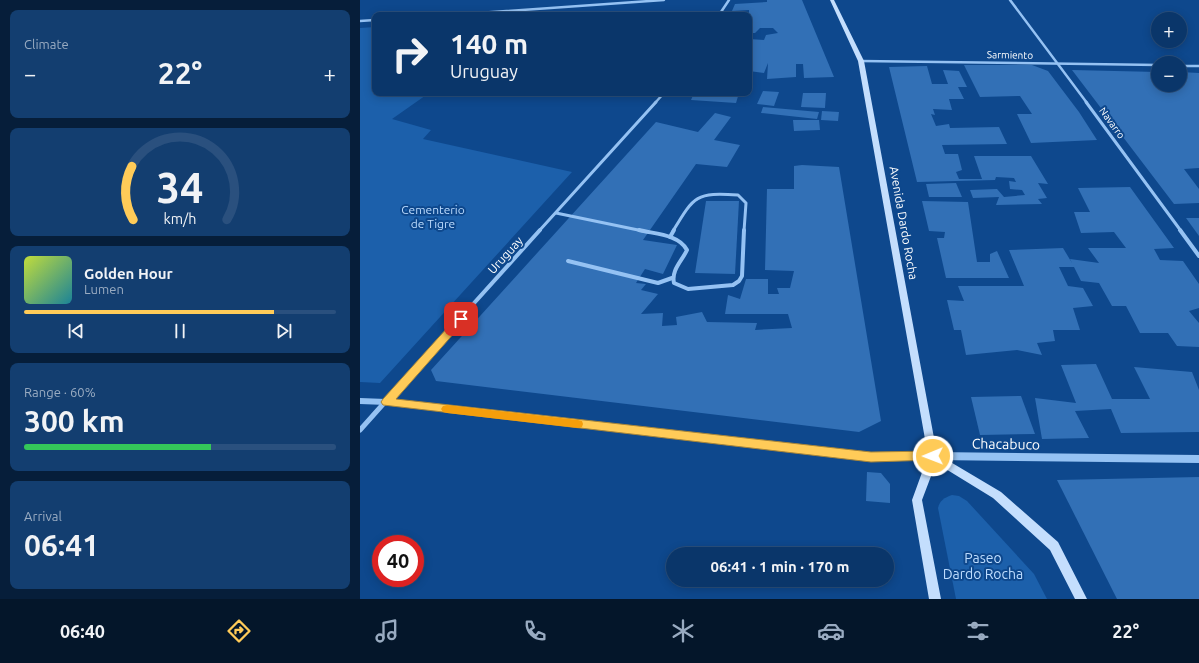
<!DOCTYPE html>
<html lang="en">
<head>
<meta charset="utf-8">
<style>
  :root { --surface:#0a366a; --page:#133e70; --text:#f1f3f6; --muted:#99abc1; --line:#2a507e; --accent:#ffcb58 }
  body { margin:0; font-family:Ubuntu,sans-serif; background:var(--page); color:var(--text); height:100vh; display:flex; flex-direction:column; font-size:15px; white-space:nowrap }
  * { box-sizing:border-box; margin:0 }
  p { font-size:13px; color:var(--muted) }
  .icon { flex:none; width:22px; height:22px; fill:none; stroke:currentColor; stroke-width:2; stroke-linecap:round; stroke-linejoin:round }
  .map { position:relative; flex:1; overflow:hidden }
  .details { display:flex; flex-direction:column; gap:10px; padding:10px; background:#061e3a; width:360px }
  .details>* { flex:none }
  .top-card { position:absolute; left:12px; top:12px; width:380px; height:84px; border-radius:8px; box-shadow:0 2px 10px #0003,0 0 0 1px var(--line); background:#0a366a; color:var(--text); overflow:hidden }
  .tools { position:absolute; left:791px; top:12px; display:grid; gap:8px }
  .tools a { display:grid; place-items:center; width:36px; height:36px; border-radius:50%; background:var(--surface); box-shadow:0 2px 10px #0003,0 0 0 1px var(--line); font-size:20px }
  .speed { position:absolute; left:12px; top:535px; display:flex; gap:8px; font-size:20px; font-weight:700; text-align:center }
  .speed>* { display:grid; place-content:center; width:52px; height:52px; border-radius:50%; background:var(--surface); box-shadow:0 2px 10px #0003,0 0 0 1px var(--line); line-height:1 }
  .speed .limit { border:6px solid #d22; background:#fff; color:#111 }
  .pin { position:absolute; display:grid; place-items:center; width:34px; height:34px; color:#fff; margin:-17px; border-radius:8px; box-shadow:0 2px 6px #0006 }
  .me { position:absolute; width:44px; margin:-22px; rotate:269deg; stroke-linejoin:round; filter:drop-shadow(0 0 3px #0008) }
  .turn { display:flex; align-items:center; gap:14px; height:84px; padding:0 12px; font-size:18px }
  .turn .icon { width:52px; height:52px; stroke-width:2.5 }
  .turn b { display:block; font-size:28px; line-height:34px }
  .big { font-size:30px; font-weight:600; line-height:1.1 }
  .details .card { flex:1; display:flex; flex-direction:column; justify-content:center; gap:6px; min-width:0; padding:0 14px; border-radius:8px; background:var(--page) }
  .details .dial { align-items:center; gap:0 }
  .dial svg { height:104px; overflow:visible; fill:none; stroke:var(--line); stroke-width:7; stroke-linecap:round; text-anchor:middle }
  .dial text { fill:var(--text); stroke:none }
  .song { display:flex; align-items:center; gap:12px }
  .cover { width:48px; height:48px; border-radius:6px; background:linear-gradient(135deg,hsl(70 70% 55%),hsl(190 70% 35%)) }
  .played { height:4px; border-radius:2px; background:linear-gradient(90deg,var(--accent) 80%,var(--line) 80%) }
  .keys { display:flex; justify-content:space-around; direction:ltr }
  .heat { display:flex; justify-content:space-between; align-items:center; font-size:22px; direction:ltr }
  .charge { height:6px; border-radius:3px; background:linear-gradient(90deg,#34c759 60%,var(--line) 0) }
  .trip { position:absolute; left:306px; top:547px; width:228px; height:40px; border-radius:20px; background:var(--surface); box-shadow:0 2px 10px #0003,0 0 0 1px var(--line); font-weight:600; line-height:40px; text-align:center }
  .tab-bar { display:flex; height:64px; justify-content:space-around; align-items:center; background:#04162a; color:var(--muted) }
  .tab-bar .icon { width:28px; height:28px }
  .tab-bar .selected { color:var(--accent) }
  .tab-bar b { font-size:18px; color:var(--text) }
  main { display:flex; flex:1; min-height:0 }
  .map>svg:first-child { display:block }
  .green { fill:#1c60ab }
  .building { fill:#3270b6 }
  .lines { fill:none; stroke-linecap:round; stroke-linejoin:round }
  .minor-far3 { stroke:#95c2f3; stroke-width:2.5 }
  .minor-far2 { stroke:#95c2f3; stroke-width:3 }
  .minor-far1 { stroke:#95c2f3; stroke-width:4 }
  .minor { stroke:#95c2f3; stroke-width:5 }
  .tertiary { fill:#95c2f3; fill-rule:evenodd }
  .secondary { fill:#c4defd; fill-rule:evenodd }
  .route { fill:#ffcb58; stroke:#a68439 }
  .slow { fill:#f59e0b }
  .labels { text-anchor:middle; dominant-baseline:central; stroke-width:4; stroke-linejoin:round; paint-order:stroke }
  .far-street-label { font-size:10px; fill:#fff; stroke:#0e488d }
  .park-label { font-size:12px; fill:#bddcfe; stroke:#0e488d }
  .street-label { font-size:12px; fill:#fff; stroke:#0e488d }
  .near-street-label { font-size:14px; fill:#fff; stroke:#0e488d }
  .near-park-label { font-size:14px; fill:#bddcfe; stroke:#0e488d }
</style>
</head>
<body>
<main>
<section class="details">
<div class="card"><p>Climate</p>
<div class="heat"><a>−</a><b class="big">22°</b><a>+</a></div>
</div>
<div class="card dial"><svg viewBox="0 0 100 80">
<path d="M14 69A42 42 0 1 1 86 69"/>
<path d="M14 69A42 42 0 0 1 13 28" stroke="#ffcb58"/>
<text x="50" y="56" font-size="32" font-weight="700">34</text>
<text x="50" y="72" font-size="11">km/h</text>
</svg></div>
<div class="card">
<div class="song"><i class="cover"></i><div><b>Golden Hour</b><p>Lumen</p></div></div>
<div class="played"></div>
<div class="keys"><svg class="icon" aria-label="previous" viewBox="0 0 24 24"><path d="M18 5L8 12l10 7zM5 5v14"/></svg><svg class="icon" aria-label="pause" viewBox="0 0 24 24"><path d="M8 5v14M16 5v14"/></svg><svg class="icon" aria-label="next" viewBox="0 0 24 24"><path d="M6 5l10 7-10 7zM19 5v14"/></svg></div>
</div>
<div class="card"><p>Range · 60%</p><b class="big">300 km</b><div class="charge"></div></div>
<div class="card"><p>Arrival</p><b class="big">06:41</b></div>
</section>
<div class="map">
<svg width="839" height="599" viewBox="0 0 839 599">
  <rect width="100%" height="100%" fill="#0e488d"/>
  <g class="green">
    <polygon points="15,27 15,93 69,93 32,119 71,130 63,139 212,172 20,383 0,382 0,28"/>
    <path d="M592 495 599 496 607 501 674 574 687 599H596L578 508C580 500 584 498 592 495Z"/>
  </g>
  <g class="building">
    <polygon points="407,0 442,0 474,77 444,78 443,64 436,64 436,77 407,79 408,63 404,73 389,71 389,39 404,40 406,35 418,33 413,28 400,28 395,33 389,33 389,10 372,11 375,4 407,2"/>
    <polygon points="604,65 672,65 688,71 719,112 737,140 671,143 657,114 672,114 660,96 620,97"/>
    <polygon points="567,66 572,84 588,84 583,70 599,71 607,87 598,87 604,99 589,99 592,110 573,109 575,115 571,114 576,126 589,124 590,128 639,127 647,144 582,145 585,154 598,154 602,170 596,172 599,179 622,179 614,156 671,156 688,184 678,183 687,198 678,199 682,204 636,205 639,197 613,198 610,190 637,189 644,197 665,195 662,190 650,189 649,181 656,182 654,178 636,177 635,180 557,182 529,67"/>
    <polygon points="712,70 798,72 798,85 820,85 820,72 839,73 839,168 824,169 839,189 839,203 814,204"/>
    <polygon points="403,91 419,92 414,106 397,104"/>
    <polygon points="334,93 379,93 376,103 331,100"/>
    <polygon points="443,93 466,93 465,108 441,107"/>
    <polygon points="403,107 459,112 457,119 401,113"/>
    <polygon points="462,111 479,112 478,121 461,120"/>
    <polygon points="355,113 371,117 354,140 380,145 367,167 336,164 283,240 317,245 303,274 285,269 276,283 286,284 281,290 298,294 281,314 303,313 302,326 317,325 316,317 342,312 347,322 397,323 395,330 432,328 428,314 365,314 368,295 380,299 386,279 408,279 408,294 419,294 417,288 430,288 434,271 405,270 407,189 434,189 434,166 442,165 479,167 521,421 499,432 76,381 71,370 296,122 338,132"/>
    <polygon points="433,120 459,120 460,130 434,131"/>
    <polygon points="596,183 602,197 569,197 566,184"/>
    <polygon points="770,187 814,248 794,249 800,260 823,261 839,284 839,308 829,311 839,323 839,347 817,346 808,333 780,333 766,306 752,306 739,283 721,281 714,267 699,267 708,286 723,288 733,306 713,308 720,330 693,330 695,341 677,343 682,355 657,350 606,355 601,330 594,330 587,300 604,301 598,286 664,286 649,250 703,248 712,263 710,259 739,263 728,248 766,248 754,232 721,233 714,212 730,212 718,188"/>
    <polygon points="346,201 379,201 375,274 335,273"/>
    <polygon points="562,201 608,202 617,262 630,262 630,254 637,251 649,278 586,278 577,238 584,238 585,232 569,231"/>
    <polygon points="826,218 839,218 839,236"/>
    <polygon points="736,364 752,399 790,399 774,367 832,372 839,390 839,432 761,433 751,409 715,411 729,438 682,439 675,398 716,403 701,365"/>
    <polygon points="661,396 675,434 620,435 611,397"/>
    <polygon points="507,472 521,473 530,484 530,503 506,501"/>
    <polygon points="839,477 839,599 757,599 697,480"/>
  </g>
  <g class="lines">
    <g class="minor-far3">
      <polyline points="650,0 727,103"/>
      <polyline points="90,15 304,0"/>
      <polyline points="359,15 369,0"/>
      <polyline points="0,21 15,20"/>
      <polyline points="501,61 798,65"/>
      <polyline points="820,66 839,66"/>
      <polyline points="295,103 304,93"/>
    </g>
    <g class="minor-far2">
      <polyline points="726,102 821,231"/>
      <polyline points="196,213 283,231"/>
      <polyline points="179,231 296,102"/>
      <path d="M313 231C334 196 336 192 378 195L386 203 384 231"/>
    </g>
    <g class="minor-far1">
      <path d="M279 230C294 234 319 234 327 250 322 261 311 270 314 283L328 289 373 285 379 281 382 276 384 230"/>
      <polyline points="820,230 839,256"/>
      <polyline points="310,237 314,230"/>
      <polyline points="208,261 298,283 312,278"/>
      <polyline points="32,394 180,230"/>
    </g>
    <polyline class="minor" points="0,430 33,393"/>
    <polygon class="tertiary" points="0,398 26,399 511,453 573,452 839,455 839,463 573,460 511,461 26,405 0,404"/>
    <polygon class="secondary" points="470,0 474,0 504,61 577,454 641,492 698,542 727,599 715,599 690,550 633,498 576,463 562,500 581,599 569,599 552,500 568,456 498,61"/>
  </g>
  <polygon class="route" points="101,316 105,319 104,322 36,399 511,452 573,451 577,452 578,456 577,459 573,460 511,462 23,405 21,402 23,399 97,317"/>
  <polygon class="slow" points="87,405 218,420 222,421 223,424 222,427 218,428 87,413 83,412 81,409 83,406"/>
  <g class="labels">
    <g class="far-street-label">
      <text transform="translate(650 55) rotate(1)">Sarmiento</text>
      <text transform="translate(752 123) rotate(54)">Navarro</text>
    </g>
    <g class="park-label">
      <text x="73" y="209">Cementerio<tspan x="73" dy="14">de Tigre</tspan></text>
    </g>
    <g class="street-label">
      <text transform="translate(544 223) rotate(80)">Avenida Dardo Rocha</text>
      <text transform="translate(145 255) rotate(-48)">Uruguay</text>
    </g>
    <g class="near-street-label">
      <text transform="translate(646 444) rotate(1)">Chacabuco</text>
    </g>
    <g class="near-park-label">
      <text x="623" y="558">Paseo<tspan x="623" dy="16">Dardo Rocha</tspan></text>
    </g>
  </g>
</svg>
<div class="tools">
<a>+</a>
<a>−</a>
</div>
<div class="speed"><div class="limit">40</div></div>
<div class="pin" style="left:101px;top:319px;background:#d93025"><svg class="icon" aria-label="arrive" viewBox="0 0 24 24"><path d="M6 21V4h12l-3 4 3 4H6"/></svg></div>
<svg class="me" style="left:573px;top:456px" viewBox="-20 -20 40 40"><circle r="17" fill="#ffcb58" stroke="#fff" stroke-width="3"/><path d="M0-11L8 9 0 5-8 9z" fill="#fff"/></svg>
<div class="trip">06:41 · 1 min · 170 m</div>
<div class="top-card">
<div class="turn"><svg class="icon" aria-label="right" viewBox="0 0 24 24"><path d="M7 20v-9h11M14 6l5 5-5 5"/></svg><div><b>140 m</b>Uruguay</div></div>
</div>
</div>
</main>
<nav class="tab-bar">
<b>06:40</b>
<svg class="icon selected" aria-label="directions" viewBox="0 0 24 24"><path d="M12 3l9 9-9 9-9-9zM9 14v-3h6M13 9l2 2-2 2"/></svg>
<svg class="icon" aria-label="music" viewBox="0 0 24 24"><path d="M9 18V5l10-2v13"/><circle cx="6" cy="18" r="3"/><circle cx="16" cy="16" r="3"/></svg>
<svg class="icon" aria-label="phone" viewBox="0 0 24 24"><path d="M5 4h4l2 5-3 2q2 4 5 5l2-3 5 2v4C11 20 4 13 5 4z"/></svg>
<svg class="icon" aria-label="climate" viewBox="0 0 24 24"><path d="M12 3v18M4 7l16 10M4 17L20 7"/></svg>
<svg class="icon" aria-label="car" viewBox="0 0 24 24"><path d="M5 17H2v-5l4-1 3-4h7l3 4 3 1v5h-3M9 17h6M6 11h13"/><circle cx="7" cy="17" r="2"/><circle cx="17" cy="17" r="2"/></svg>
<svg class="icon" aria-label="filters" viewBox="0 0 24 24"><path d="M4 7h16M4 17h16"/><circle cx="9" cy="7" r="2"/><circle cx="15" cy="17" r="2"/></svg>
<b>22°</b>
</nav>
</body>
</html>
